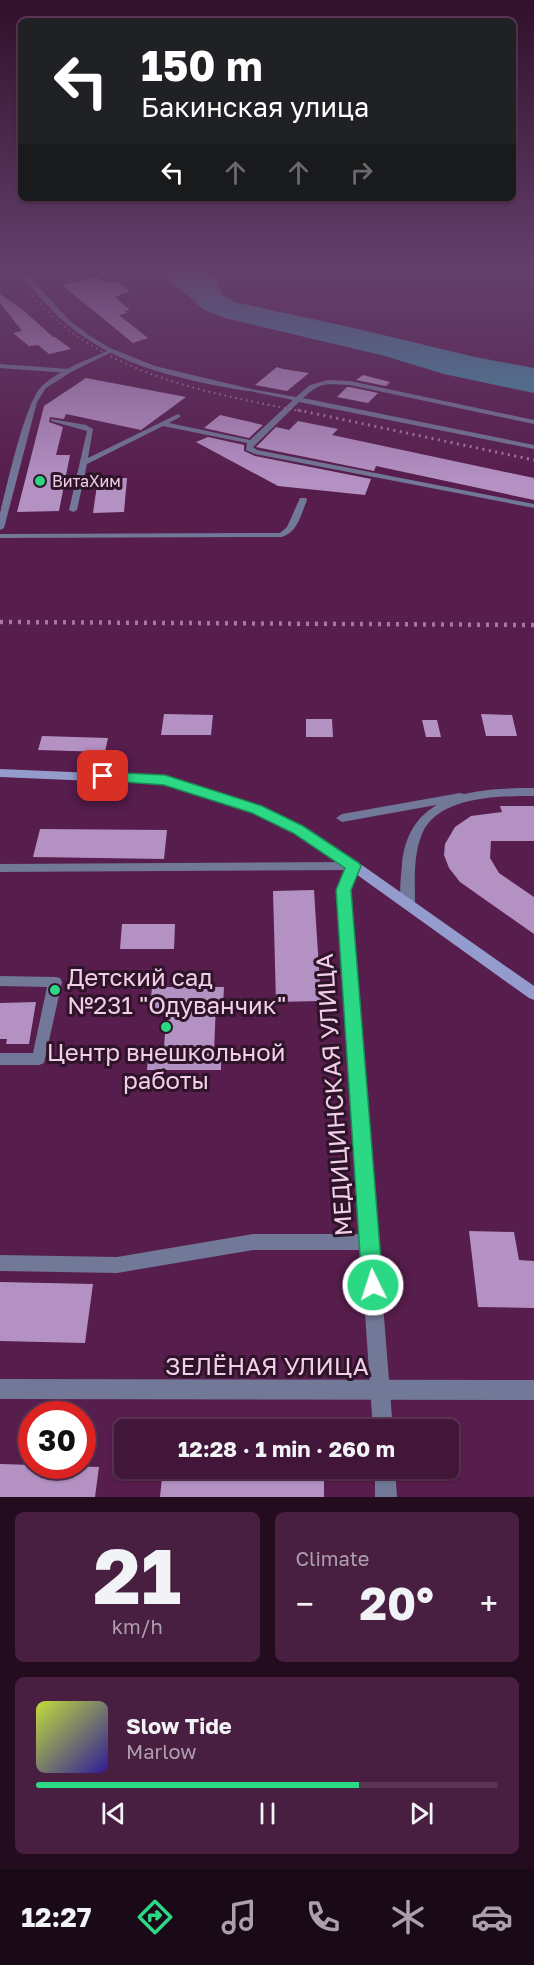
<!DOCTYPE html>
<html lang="en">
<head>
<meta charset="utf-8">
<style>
  :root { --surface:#411639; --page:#481f41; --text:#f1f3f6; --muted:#ae9fae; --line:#5a3553; --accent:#2bd884 }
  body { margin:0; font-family:"Golos Text",sans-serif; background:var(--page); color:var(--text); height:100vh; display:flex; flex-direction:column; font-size:22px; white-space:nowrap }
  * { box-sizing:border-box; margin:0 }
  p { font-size:20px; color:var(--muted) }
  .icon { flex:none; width:33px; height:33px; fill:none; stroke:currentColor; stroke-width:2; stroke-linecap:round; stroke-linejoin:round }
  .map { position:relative; height:1497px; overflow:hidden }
  .panel { display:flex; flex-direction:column; gap:15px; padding:15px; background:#240c1f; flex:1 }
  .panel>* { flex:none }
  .banner { position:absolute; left:18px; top:18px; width:498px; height:183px; border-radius:9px; box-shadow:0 2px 4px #0004,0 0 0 2px var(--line); background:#202124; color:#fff; overflow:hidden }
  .speed { position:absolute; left:18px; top:1401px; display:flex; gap:12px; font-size:30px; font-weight:700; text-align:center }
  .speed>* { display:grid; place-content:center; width:78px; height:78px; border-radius:50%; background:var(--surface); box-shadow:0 2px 4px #0004,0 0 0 2px var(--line); line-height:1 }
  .speed .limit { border:9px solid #d22; background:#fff; color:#111 }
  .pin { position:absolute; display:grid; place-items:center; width:51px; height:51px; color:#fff; margin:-26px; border-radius:12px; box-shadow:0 3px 9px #0006 }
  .me { position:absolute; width:66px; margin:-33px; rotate:356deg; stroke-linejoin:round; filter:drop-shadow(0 0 4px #0008) }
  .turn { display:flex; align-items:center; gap:21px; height:126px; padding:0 24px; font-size:27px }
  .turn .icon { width:78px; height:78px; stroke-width:2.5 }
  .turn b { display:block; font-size:42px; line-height:51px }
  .lanes { display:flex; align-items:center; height:57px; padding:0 24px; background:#0003; justify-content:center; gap:30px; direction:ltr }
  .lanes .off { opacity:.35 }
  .big { font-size:45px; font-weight:700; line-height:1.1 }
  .panel .tile { flex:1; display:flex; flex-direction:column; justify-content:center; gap:9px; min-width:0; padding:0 21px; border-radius:9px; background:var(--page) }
  .panel .dial { align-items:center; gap:0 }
  .dial b { font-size:78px; line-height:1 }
  .song { display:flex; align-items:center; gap:18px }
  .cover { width:72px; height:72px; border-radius:9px; background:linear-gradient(135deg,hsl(70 70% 55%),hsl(250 70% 35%)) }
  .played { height:6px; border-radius:3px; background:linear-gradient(90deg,var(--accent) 70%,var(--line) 70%) }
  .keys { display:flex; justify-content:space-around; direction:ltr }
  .heat { display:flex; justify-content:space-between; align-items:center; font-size:33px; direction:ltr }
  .panel .tiles { flex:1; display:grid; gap:15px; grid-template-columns:1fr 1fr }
  .tile:last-child { grid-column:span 2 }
  .trip { position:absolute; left:114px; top:1419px; width:345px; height:60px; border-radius:9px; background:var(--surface); box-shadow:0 2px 4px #0004,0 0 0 2px var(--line); font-weight:700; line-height:60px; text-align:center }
  .menu { display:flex; height:96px; justify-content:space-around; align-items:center; background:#1a0917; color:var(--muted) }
  .menu .icon { width:42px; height:42px }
  .menu .on { color:var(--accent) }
  .menu b { font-size:27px; color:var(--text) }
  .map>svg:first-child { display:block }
  .water { fill:#4491a4 }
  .building { fill:#b491c3 }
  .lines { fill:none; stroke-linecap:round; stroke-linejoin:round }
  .service { fill:#727897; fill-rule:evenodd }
  .minor { fill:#727897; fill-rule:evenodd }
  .tertiary { fill:#727897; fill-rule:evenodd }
  .secondary { fill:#939ccc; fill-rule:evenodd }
  .rail-far2 { stroke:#a7789d; stroke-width:2; stroke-dasharray:1.5 4; stroke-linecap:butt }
  .rail-far1 { stroke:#a7789d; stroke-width:3; stroke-dasharray:2 4.5; stroke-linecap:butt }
  .rail { stroke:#a7789d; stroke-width:4.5; stroke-dasharray:3 6; stroke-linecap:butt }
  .route { fill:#2bd884; stroke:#1c8c56; stroke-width:1.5 }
  .poi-dot { fill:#2bd884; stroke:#2e1428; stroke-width:2 }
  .labels { text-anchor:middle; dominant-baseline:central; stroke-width:6; stroke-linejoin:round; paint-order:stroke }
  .far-poi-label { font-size:16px; fill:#f2cee9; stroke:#2e1428; text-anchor:start }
  .near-poi-label { font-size:24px; fill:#f2cee9; stroke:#2e1428; text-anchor:start }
  .near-street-label { font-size:24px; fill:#f2cee9; stroke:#2e1428 }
</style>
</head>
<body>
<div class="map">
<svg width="534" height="1497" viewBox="0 0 534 1497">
  <rect width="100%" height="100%" fill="#571d4c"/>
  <polygon class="water" points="159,271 207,271 218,281 221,294 235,302 354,328 475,357 534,368 534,393 444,374 385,356 225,318 203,309"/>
  <g class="building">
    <polygon points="97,277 105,283 116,281 130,291 115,297 130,310 124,311 127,313 119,315 148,338 133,343 62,285"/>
    <polygon points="0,294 22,309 53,337 55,337 71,349 49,354 38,345 29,346 13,333 22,331 0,303"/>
    <polygon points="277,367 283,369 309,373 287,391 255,385"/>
    <polygon points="363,375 390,382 386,386 356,380"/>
    <polygon points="86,378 186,397 141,430 66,414 64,419 50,417 49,422 63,427 56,455 70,455 59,511 17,512 44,406"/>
    <polygon points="347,387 350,387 378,393 368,403 337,397"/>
    <polygon points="220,415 263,425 249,438 204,428"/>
    <polygon points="298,421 338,429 332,435 534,478 534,500 376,466 374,471 256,447 276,427 289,430"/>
    <polygon points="208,437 244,445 244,451 255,456 371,479 365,495 278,486 196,442"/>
    <polygon points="98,478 127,478 124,512 93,513"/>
    <polygon points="164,714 213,715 211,735 161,735"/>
    <polygon points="481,714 512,715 517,736 486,736"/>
    <polygon points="306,719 332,719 333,737 306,737"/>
    <polygon points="422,720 437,720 441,737 426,737"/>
    <polygon points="42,736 108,738 105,752 38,750"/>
    <polygon points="500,806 534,806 534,841 491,841 490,858 499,873 534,897 534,934 460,882 449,868 444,855 445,844 455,827 471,816 502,812"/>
    <polygon points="40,829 167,830 164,859 33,857"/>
    <polygon points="314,890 321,1001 276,1002 273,891"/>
    <polygon points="122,924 175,924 174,949 120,949"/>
    <polygon points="152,987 224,987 223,1005 216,1005 214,1051 221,1051 221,1070 147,1070 149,1047 164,1047 167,1008 150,1008"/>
    <polygon points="36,1002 29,1044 6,1044 7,1039 0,1039 0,1003"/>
    <polygon points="469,1231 514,1232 519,1260 534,1261 534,1308 478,1307"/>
    <polygon points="0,1282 93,1284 85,1343 0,1341"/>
    <polygon points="0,1464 99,1467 95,1497 0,1497"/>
    <polygon points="163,1468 324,1472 324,1497 160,1497"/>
  </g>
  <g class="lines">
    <g class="service">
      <path d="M109 350 114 351 71 372 46 388 37 402 4 528 0 530V513C7 487 25 400 43 385 61 369 87 360 109 350Z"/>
      <path d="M328 380 350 381 534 420V424L350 385C326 384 321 381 303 398L534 445V449L299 402 253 447 257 450 534 504V508L255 454 246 450 247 443 163 426 87 464 77 510 73 512 69 510 87 431 51 421V419L86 425 93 429 88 458 178 414 181 416 180 417 169 423 250 440 293 400 245 390V388L296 397 310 385Z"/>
      <path d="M300 498H306L307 500C301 514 298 532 282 537L0 538V534L280 533 287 527Z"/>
      <polygon points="460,793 464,794 466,797 464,800 342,822 336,818 342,814"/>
      <polygon points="354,862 358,863 360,866 358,869 354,870 0,872 0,864"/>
      <polygon points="0,976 55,977 60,978 62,982 44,1063 39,1065 0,1065 0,1053 33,1053 47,987 0,986"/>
      <polygon points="253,1234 370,1234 376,1237 378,1242 376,1247 370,1250 253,1250 117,1273 0,1271 0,1255 117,1257"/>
    </g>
    <g class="minor">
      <path d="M18 271H24L70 321 90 336 110 348 155 366 251 389 247 391C183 380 119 367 68 325 49 310 33 289 18 271Z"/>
      <polygon points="0,364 69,369 73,371 69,373 0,368"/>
      <path d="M534 788V796C499 796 438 796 422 834 413 856 415 880 415 903L413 907H403C398 896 401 877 402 865 408 792 476 788 534 788Z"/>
      <polygon points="354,861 359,863 361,866 350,890 393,1430 373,1430 336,890 349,863"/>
      <polygon points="375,1468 395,1468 397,1497 375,1497"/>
    </g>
    <polygon class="tertiary" points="0,1379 534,1380 534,1400 0,1399"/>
    <polygon class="secondary" points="0,769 165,776 262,806 303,827 359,863 534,986 534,1000 529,998 349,869 293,833 252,812 164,784 0,777"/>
    <path class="rail-far2" d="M11 271C32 295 53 321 80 338 146 383 229 397 305 412"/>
    <polyline class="rail-far1" points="298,410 534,460"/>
    <polyline class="rail" points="0,622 534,625"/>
  </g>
  <linearGradient id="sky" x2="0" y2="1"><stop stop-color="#30102a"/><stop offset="0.56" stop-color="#63406c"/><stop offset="1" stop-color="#63406c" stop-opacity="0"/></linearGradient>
  <rect width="534" height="481" fill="url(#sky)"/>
  <polygon class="route" points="103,772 165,775 262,806 303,826 359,863 361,866 351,890 383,1285 380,1292 373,1295 365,1292 362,1285 336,890 345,868 293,833 252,813 164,785 98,780 96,776"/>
  <g class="poi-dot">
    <circle cx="40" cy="481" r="6"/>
    <circle cx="55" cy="990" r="6"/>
    <circle cx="166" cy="1027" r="6"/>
  </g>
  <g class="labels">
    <g class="far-poi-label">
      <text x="52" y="481">ВитаХим</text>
    </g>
    <g class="near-poi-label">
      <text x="67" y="976">Детский сад<tspan x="67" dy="28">№231 "Одуванчик"</tspan></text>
      <text x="166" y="1051" text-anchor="middle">Центр внешкольной<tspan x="166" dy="28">работы</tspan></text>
    </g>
    <g class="near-street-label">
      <text transform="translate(333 1095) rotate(-94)">МЕДИЦИНСКАЯ УЛИЦА</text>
      <text x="267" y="1365">ЗЕЛЁНАЯ УЛИЦА</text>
    </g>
  </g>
</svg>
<div class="speed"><div class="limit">30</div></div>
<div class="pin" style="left:103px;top:776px;background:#d93025"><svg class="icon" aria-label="arrive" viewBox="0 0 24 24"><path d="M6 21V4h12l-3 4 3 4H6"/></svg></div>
<svg class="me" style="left:373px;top:1285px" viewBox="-20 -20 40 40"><circle r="17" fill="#2bd884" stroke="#fff" stroke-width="3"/><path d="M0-11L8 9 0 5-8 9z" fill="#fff"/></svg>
<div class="trip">12:28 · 1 min · 260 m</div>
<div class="banner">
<div class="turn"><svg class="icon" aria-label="left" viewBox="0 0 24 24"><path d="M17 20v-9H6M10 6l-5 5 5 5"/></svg><div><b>150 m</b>Бакинская улица</div></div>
<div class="lanes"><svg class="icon" aria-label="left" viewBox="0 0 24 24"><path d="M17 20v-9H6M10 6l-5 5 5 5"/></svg><svg class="icon off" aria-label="ahead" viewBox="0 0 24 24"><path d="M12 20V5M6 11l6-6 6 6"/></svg><svg class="icon off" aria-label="ahead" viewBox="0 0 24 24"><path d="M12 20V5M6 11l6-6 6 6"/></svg><svg class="icon off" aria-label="right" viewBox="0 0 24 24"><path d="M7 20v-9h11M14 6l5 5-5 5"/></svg></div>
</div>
</div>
<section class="panel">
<div class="tiles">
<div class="tile dial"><b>21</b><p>km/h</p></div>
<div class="tile"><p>Climate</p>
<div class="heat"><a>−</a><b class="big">20°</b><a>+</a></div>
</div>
<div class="tile">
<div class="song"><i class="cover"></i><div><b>Slow Tide</b><p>Marlow</p></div></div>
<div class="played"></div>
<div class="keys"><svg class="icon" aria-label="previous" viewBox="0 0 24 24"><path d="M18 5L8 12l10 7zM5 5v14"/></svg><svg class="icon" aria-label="pause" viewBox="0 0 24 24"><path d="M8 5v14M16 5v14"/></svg><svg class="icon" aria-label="next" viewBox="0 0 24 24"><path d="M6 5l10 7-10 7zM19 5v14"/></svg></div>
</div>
</div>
</section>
<nav class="menu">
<b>12:27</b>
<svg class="icon on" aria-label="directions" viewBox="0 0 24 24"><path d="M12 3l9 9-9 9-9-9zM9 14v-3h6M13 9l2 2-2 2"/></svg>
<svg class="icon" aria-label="music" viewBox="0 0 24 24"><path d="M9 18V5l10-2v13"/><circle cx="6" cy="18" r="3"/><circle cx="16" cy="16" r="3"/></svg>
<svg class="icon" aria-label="phone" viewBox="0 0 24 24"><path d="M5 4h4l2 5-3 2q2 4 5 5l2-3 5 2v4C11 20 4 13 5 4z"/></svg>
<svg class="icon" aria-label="climate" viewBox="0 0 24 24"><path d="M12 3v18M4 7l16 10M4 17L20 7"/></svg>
<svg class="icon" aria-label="car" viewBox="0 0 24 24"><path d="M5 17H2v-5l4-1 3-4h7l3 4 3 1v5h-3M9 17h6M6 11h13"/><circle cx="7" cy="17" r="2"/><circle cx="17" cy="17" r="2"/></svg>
</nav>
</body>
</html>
